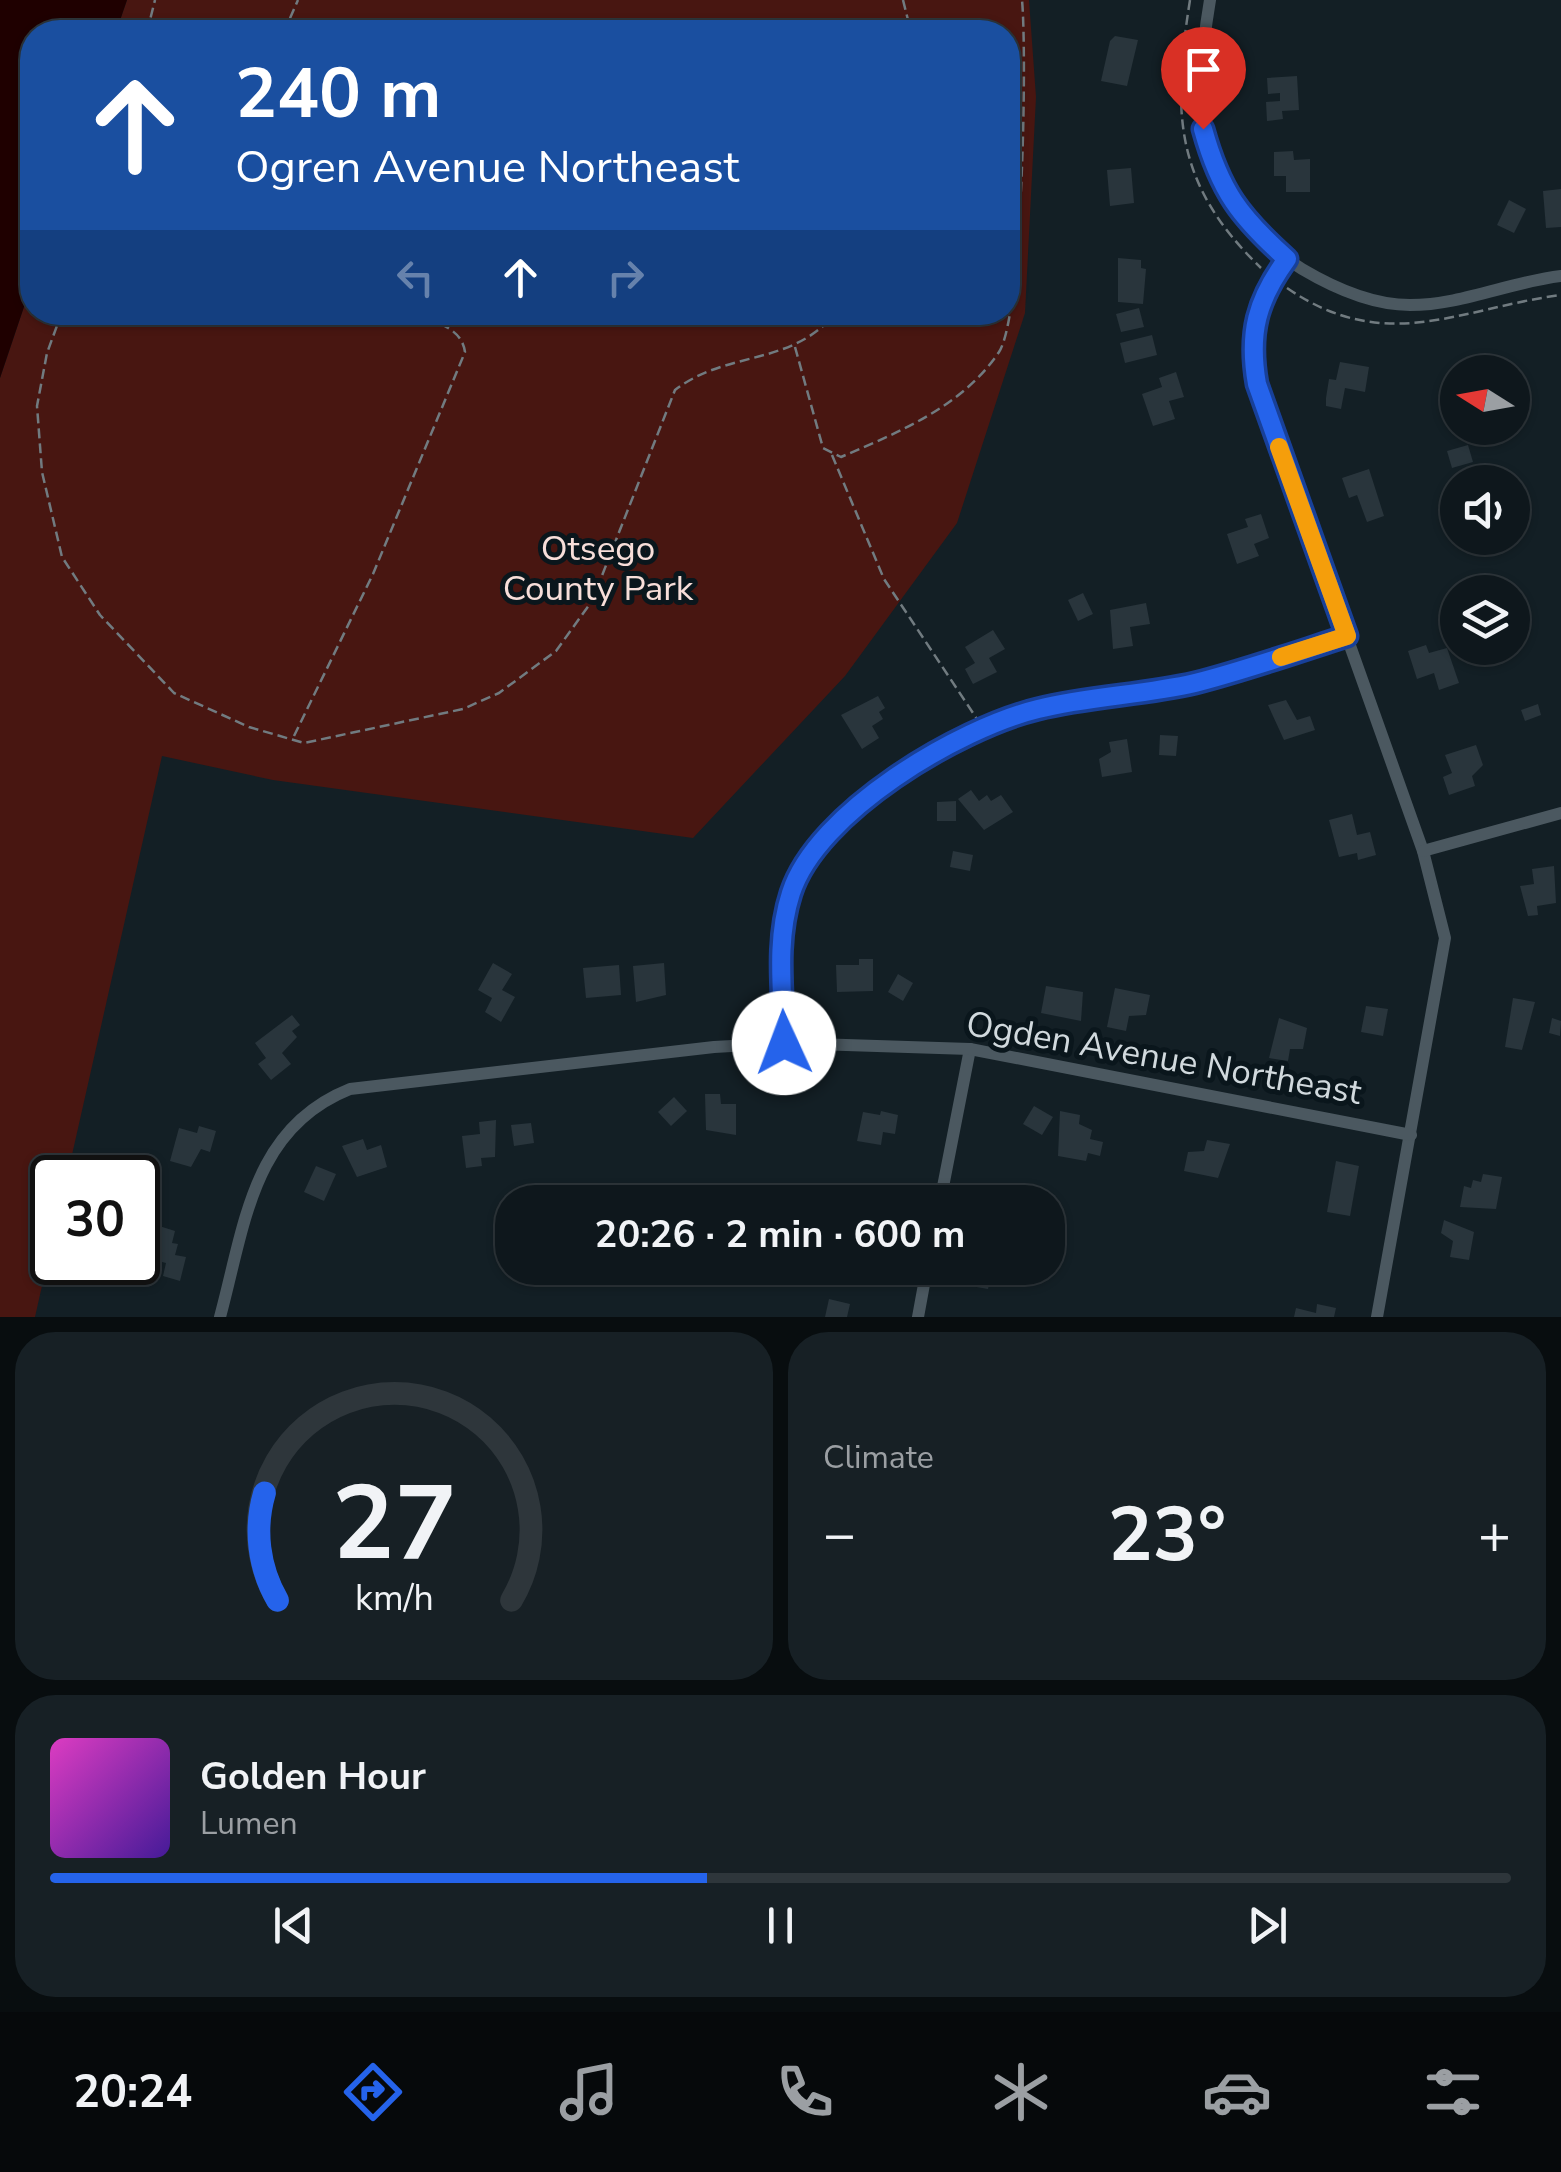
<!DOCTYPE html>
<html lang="en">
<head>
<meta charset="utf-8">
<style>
  :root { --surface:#0e171c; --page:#172025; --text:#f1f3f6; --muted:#9b9fa3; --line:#2e363b; --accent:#2563eb }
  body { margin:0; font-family:"Nunito Sans",sans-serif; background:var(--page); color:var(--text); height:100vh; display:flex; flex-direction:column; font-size:38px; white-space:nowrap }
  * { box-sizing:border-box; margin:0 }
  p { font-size:32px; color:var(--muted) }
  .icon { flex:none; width:55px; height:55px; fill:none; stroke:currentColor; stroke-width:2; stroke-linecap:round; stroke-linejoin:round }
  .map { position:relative; height:1317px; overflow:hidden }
  .panel { display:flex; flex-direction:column; gap:15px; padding:15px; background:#080d0f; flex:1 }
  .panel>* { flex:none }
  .banner { position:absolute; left:20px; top:20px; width:1000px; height:305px; border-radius:40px; box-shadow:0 2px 8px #0004,0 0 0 2px var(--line); background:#1a4fa0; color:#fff; overflow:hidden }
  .needle { width:65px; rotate:281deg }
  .fabs { position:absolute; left:1440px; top:355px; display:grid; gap:20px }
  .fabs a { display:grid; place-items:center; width:90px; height:90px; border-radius:50%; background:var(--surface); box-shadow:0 2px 8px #0004,0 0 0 2px var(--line); font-size:50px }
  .speed { position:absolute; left:30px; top:1155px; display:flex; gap:20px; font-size:50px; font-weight:700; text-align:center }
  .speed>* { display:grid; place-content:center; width:130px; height:130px; border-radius:50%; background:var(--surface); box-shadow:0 2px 8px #0004,0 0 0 2px var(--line); line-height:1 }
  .speed .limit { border:5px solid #111; border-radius:15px; background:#fff; color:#111 }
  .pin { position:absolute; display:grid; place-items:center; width:85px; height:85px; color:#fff; margin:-102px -42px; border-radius:50% 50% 50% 0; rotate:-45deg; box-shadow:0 0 10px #0007 }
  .pin .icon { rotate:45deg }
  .me { position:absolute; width:110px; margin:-55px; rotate:358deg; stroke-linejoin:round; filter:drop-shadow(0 0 8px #0008) }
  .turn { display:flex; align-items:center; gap:35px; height:210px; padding:0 50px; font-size:45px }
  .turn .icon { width:130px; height:130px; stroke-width:2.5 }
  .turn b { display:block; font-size:70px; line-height:85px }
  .lanes { display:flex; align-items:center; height:95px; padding:0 50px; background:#0003; justify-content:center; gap:50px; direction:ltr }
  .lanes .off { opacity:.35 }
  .big { font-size:75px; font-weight:700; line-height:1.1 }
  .panel .widget { flex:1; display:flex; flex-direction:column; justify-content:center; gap:15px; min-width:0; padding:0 35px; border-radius:40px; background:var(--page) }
  .panel .dial { align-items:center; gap:0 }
  .dial svg { height:260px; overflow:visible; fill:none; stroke:var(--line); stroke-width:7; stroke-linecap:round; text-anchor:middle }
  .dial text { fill:var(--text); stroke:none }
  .song { display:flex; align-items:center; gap:30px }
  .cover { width:120px; height:120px; border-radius:15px; background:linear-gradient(135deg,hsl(310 70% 55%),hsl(260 70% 35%)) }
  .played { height:10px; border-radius:5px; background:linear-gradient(90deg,var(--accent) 45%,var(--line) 45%) }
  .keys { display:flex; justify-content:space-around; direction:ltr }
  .heat { display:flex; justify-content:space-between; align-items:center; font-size:55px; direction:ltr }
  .panel .tiles { flex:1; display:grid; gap:15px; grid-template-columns:1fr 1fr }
  .widget:last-child { grid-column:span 2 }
  .trip { position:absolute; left:495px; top:1185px; width:570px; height:100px; border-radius:40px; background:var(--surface); box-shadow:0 2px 8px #0004,0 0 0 2px var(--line); font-weight:700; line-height:100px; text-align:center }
  .tab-bar { display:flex; height:160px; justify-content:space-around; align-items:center; background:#06090b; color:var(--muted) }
  .tab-bar .icon { width:70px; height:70px }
  .tab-bar .active { color:var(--accent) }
  .tab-bar b { font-size:45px; color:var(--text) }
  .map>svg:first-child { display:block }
  .green { fill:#481611 }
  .water { fill:#1f0000 }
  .building { fill:#29353c }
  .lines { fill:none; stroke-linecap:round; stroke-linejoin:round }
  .path { stroke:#717b80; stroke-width:2.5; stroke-dasharray:10 5; stroke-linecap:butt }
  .street { stroke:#4b5860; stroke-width:12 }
  .route-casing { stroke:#184099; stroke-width:25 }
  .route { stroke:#2563eb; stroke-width:18 }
  .slow { stroke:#f59e0b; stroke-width:18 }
  .labels { text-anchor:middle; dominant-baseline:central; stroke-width:10; stroke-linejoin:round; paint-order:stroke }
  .park-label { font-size:35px; fill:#f7ded9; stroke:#0a161c }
  .street-label { font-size:35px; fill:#d1d9dd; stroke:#0a161c }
</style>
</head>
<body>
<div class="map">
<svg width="1561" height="1317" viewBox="0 0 1561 1317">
  <rect width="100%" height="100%" fill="#131f25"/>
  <polygon class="green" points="127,0 1029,0 1036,97 1025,313 957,523 845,676 693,838 273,780 162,756 67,1177 52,1178 52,1241 35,1317 0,1317 0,378 32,283 32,312 1008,312 1008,32 116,32"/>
  <polygon class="water" points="0,0 127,0 116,32 32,32 32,283 0,378"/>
  <g class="building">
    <polygon points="1115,36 1138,40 1127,86 1101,81 1110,41"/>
    <polygon points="1297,76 1299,110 1282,111 1283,119 1267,121 1266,102 1280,101 1280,93 1268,94 1267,78"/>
    <polygon points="1293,151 1294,160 1310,159 1310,192 1286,192 1286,176 1274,176 1274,152"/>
    <polygon points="1131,168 1134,203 1110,206 1107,170"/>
    <polygon points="1561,189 1561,227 1546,228 1543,191"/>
    <polygon points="1509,200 1526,209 1514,233 1497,225"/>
    <polygon points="1118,258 1141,260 1141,268 1146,269 1143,304 1118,302"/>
    <polygon points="1139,308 1144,327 1121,332 1116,314"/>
    <polygon points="1152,335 1157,355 1125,363 1120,343"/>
    <polygon points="1340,362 1369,367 1365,392 1345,388 1341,409 1326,406 1326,398 1329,379 1336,380"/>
    <polygon points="1176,372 1184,397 1169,401 1175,419 1153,426 1142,394 1162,387 1159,378"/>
    <polygon points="1468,445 1473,462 1452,468 1447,451"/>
    <polygon points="1369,469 1384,516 1367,522 1357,495 1349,498 1342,478"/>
    <polygon points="1261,514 1269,538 1254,544 1259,556 1237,564 1227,534 1248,527 1245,519"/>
    <polygon points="1083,593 1093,614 1078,621 1068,600"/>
    <polygon points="1146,603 1150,624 1130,627 1133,646 1113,649 1110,610"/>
    <polygon points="993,630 1005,649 989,658 997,672 973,684 965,669 975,663 965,647"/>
    <polygon points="1426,645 1429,653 1447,648 1459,683 1439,690 1434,673 1417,679 1408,651"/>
    <polygon points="878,696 885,708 879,712 883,719 872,726 879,738 862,749 841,715"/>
    <polygon points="1286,700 1297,720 1310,716 1315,730 1284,740 1268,705"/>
    <polygon points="1538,704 1541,715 1525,721 1521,710"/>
    <polygon points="1160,735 1178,736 1176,756 1159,755"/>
    <polygon points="1127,739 1132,772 1102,777 1099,759 1111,752 1109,742"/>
    <polygon points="1476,745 1483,765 1472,776 1475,786 1449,795 1443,777 1452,773 1445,755"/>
    <polygon points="971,790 979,801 987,795 991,801 1001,795 1013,812 984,830 958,799"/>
    <polygon points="956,801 956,821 937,821 937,802"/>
    <polygon points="1352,814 1357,835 1370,832 1376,855 1358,860 1357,853 1339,857 1329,820"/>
    <polygon points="953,851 973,855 970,871 950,867"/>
    <polygon points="1554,866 1556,903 1537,906 1538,915 1528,916 1520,886 1534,884 1532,869"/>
    <polygon points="859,959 873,959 873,991 837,992 836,965 859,965"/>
    <polygon points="493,963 512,974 502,990 515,997 501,1022 485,1012 492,998 478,990"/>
    <polygon points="664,963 666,995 636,1002 633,966"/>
    <polygon points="619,965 621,995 586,998 583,968"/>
    <polygon points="898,974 913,983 903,1001 888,992"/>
    <polygon points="1046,986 1083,992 1081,1021 1041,1013"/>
    <polygon points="1115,988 1150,995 1146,1015 1129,1016 1126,1031 1107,1027"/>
    <polygon points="1513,998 1535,1002 1522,1050 1505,1047"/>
    <polygon points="1366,1006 1388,1009 1383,1036 1361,1032"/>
    <polygon points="292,1015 300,1025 292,1031 297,1037 282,1053 291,1064 271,1080 258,1064 266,1058 255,1043"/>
    <polygon points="1279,1018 1307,1028 1303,1049 1290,1049 1288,1061 1269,1058"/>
    <polygon points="1552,1018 1561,1021 1560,1036 1549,1033"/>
    <polygon points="705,1094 720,1094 721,1104 736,1104 736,1135 706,1130"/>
    <polygon points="674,1097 687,1111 671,1126 658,1112"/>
    <polygon points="1034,1106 1053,1117 1042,1135 1023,1124"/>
    <polygon points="881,1111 898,1115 895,1134 883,1132 881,1145 857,1141 863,1112 880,1115"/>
    <polygon points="1060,1111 1080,1115 1079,1124 1092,1130 1090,1139 1103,1142 1100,1156 1088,1153 1086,1161 1058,1156"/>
    <polygon points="496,1120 495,1157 481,1158 482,1166 466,1168 462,1136 480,1134 479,1122"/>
    <polygon points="531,1123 534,1143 514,1146 511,1125"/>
    <polygon points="199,1126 216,1131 210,1152 201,1149 191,1167 170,1161 179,1128 197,1133"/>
    <polygon points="363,1139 367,1150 381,1145 387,1167 357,1177 342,1146"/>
    <polygon points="1207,1140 1230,1144 1218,1178 1184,1171 1188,1152 1204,1151"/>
    <polygon points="1336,1161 1359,1166 1350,1216 1327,1212"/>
    <polygon points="316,1166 336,1174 324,1201 304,1192"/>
    <polygon points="1483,1174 1502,1177 1496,1209 1460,1207 1464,1186 1471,1188 1473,1180 1481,1182"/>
    <polygon points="1444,1220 1474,1232 1469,1260 1450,1257 1453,1241 1441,1233"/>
    <polygon points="156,1225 175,1231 172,1243 178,1244 175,1255 186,1257 180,1281 163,1276 166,1263 147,1258"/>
    <polygon points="108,1262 136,1262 131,1280 105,1271"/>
    <polygon points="975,1268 1013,1268 1010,1280 991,1276 988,1289 971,1286"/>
    <polygon points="829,1299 850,1304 847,1317 825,1317"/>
    <polygon points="1317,1304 1336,1308 1334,1317 1294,1317 1296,1308 1316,1313"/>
  </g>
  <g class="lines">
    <g class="path">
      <polyline points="903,0 911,32"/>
      <path d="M1190 0C1172 113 1174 184 1261 268"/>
      <polyline points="147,32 155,0"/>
      <polyline points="284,32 298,0"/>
      <path d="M1287 288C1386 356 1460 308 1561 295"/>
      <path d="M62 312 47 353 37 406 42 472 62 557 100 615 174 693 249 727 304 743 463 709 499 693 556 651 592 601 675 390C729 349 789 368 837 312"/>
      <path d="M795 347 823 448 841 457C899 432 962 407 999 352 1023 315 1027 53 1022 0"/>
      <polyline points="832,455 884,579 977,719"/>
      <path d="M294 736 373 574 465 352C461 323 425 320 400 312"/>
    </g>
    <g class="street">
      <path d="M1210 0C1191 112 1196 203 1302 269 1334 288 1372 305 1410 305 1461 305 1510 282 1561 276"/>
      <path d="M1287 259C1256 300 1248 333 1257 384L1423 851 1445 938 1377 1317"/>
      <polyline points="1423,851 1561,813"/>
      <path d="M784 1043C782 993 775 941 791 893 817 812 958 729 1038 709 1090 696 1144 695 1195 683 1247 670 1297 652 1347 636"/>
      <polyline points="940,1202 970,1049"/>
      <path d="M220 1317C245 1225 252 1128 350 1089L714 1047 784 1043 970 1049 1411 1135"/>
      <polyline points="918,1317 927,1268"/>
    </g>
  </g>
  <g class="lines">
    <g class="route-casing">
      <path id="route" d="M784 1043C783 993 775 942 791 893 817 812 959 728 1038 709 1090 696 1144 695 1195 683 1246 670 1297 652 1347 636L1257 384C1248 333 1257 300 1287 259 1240 217 1220 191 1203 129"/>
    </g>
    <use href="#route" class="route"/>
    <polyline class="slow" points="1279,447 1347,636 1281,657"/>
  </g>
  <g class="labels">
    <g class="park-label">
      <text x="598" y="548">Otsego<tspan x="598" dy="40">County Park</tspan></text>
    </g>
    <g class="street-label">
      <text transform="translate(1164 1058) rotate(10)">Ogden Avenue Northeast</text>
    </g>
  </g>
</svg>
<div class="fabs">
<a><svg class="needle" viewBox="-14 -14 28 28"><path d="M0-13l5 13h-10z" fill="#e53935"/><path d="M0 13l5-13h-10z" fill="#9b9fa3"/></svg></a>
<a><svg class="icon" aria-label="sound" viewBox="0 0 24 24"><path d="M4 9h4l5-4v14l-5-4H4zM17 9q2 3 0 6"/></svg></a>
<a><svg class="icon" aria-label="layers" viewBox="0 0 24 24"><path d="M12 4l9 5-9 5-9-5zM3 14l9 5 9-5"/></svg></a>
</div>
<div class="speed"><div class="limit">30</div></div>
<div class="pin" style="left:1203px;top:129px;background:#d93025"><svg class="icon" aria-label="arrive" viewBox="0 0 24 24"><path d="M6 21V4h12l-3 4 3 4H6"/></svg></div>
<svg class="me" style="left:784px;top:1043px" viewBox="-20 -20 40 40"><circle r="19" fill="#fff"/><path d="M0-13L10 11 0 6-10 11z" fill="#2563eb"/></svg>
<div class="trip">20:26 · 2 min · 600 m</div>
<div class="banner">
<div class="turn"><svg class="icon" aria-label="ahead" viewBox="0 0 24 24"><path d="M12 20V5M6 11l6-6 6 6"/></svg><div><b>240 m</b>Ogren Avenue Northeast</div></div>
<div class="lanes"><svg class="icon off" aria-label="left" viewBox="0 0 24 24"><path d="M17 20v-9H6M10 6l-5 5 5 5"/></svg><svg class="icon" aria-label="ahead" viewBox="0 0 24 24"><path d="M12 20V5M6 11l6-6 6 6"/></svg><svg class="icon off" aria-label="right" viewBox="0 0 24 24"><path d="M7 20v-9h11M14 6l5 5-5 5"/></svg></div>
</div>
</div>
<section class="panel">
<div class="tiles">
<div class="widget dial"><svg viewBox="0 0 100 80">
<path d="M14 69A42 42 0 1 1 86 69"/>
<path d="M14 69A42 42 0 0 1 10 36" stroke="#2563eb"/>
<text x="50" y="56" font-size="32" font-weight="700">27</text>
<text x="50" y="72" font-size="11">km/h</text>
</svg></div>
<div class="widget"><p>Climate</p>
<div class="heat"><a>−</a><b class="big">23°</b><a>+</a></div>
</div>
<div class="widget">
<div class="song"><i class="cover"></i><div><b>Golden Hour</b><p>Lumen</p></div></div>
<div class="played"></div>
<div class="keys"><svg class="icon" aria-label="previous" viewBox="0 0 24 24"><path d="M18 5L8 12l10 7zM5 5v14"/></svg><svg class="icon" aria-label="pause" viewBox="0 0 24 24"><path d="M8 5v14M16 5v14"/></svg><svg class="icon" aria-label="next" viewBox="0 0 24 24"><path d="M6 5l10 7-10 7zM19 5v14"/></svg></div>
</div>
</div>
</section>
<nav class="tab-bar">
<b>20:24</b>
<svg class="icon active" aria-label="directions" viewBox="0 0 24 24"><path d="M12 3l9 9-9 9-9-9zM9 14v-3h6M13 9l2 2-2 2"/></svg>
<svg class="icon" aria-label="music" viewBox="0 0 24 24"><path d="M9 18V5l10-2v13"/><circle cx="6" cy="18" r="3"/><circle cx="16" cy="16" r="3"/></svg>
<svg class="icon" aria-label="phone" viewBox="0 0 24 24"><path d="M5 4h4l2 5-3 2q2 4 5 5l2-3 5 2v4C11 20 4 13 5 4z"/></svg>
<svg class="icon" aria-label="climate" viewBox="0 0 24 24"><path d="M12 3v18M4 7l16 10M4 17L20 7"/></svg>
<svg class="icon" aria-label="car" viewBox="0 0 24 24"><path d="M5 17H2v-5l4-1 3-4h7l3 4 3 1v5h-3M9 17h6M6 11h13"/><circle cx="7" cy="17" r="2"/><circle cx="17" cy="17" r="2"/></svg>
<svg class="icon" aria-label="filters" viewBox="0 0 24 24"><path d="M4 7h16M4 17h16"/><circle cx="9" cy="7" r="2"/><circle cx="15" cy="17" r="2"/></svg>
</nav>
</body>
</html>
